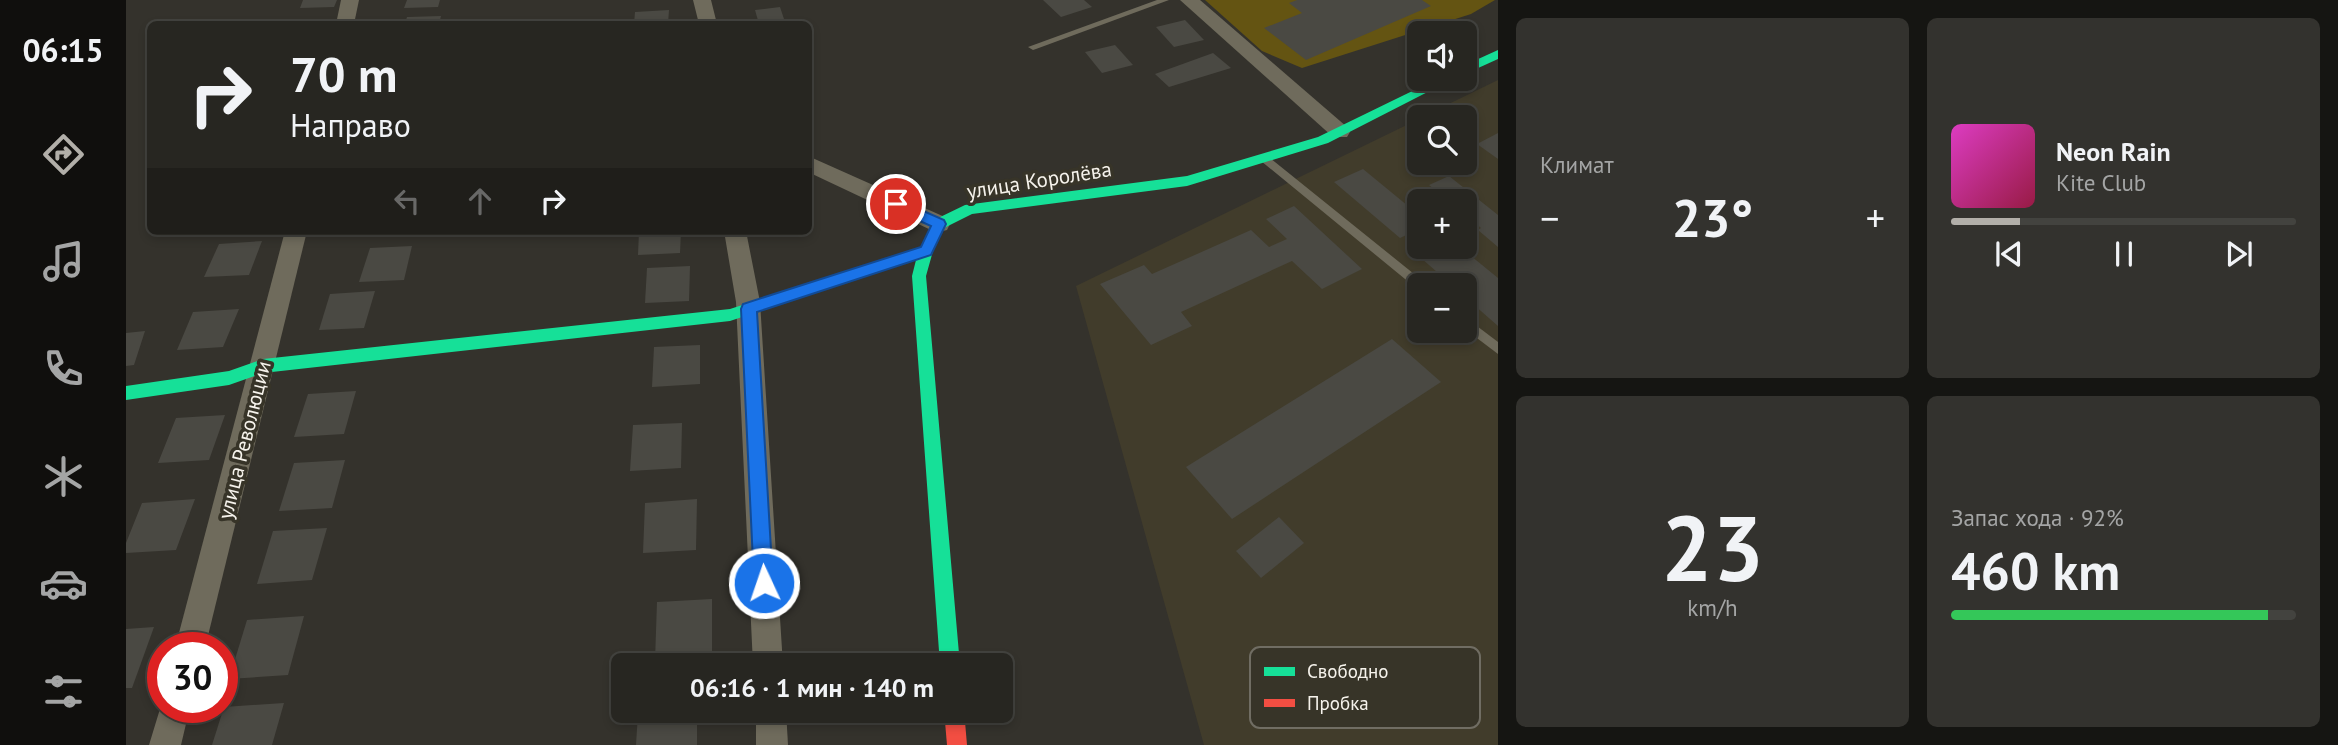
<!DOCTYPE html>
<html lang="ru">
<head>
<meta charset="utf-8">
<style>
  :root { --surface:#272621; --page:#33322e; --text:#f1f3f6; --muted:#a4a5a5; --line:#43433f; --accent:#b2afa9 }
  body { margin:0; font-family:"PT Sans",sans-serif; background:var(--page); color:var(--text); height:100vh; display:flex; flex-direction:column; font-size:26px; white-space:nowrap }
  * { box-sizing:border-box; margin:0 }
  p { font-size:23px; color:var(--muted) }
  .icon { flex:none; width:38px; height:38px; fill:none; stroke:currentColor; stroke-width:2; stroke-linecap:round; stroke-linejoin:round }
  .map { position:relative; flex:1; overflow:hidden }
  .drawer { display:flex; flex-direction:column; gap:18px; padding:18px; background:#151512; width:840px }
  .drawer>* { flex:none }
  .banner { position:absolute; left:21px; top:21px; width:665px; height:214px; border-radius:10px; box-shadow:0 4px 10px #0003,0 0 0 2px var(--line); background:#272621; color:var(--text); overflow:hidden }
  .controls { position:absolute; left:1281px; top:21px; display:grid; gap:14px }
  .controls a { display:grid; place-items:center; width:70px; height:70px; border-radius:10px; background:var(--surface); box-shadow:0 4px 10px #0003,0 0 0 2px var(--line); font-size:35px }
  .speed { position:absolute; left:21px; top:632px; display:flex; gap:14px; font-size:35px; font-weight:700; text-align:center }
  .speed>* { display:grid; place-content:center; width:91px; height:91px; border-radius:50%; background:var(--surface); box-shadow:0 4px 10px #0003,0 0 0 2px var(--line); line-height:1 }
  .speed .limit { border:10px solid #d22; background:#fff; color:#111 }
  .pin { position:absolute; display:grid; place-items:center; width:60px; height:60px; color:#fff; margin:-30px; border:4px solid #fff; border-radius:50%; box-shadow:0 2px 7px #0007 }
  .me { position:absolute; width:77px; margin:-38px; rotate:357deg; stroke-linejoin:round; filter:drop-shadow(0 0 5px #0008) }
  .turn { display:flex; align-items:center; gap:24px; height:147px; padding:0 28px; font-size:32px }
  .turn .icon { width:91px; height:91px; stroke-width:2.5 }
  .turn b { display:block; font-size:49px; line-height:60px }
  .lanes { display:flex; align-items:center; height:66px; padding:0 28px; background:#0003; justify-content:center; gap:35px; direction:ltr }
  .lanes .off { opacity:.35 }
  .big { font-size:52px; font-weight:800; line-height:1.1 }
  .drawer .card { flex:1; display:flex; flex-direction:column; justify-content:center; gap:10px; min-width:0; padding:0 24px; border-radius:10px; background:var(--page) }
  .drawer .dial { align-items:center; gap:0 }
  .dial b { font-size:91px; line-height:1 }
  .song { display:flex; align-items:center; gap:21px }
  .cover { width:84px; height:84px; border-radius:10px; background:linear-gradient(135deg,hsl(310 70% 55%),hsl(340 70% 35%)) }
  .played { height:7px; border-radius:4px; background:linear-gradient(90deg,var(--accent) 20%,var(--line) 20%) }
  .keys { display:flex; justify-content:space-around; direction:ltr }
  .heat { display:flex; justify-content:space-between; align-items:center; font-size:38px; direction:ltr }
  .charge { height:10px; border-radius:5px; background:linear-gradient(90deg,#34c759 92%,var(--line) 0) }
  .drawer .tiles { flex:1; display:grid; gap:18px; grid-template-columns:repeat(2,1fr) }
  .trip { position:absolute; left:485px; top:653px; width:402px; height:70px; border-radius:10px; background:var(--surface); box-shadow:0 4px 10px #0003,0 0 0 2px var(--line); font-weight:800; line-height:70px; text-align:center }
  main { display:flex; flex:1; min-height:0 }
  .tab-bar { display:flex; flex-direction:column; width:126px; justify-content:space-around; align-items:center; background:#100f0d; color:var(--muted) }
  .tab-bar .icon { width:49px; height:49px }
  .tab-bar .on { color:var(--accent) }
  .tab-bar b { font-size:32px; color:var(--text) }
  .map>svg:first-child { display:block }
  .built { fill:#413c2b; fill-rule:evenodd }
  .forest { fill:#645412 }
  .building { fill:#4a4943 }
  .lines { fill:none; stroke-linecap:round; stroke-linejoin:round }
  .lane { fill:#6f6b5c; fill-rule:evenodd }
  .street { fill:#6f6b5c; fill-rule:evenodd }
  .fast { fill:#16e098; fill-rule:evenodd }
  .jam { fill:#f24e42; fill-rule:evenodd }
  .route { fill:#1a73e8; stroke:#114b97; stroke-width:2 }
  .labels { text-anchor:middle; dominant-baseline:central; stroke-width:7; stroke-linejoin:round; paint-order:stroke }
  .street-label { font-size:21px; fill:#f6f3ec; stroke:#373428 }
  .key { fill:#373428; stroke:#706d63; stroke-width:2 }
  .key-label { font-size:19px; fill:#f6f3ec }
</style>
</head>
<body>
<main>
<nav class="tab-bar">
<b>06:15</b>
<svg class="icon on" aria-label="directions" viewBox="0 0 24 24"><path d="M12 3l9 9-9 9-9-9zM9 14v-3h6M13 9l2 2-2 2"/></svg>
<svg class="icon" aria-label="music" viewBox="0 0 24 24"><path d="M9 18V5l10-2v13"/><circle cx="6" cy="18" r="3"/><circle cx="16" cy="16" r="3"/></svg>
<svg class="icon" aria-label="phone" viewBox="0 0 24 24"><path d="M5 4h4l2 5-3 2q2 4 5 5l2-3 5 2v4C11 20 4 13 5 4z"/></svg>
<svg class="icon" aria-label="climate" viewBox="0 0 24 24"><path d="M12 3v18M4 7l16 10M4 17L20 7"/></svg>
<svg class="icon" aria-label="car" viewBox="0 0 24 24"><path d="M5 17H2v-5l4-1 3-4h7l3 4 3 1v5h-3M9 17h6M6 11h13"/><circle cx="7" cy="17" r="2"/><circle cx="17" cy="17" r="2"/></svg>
<svg class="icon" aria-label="filters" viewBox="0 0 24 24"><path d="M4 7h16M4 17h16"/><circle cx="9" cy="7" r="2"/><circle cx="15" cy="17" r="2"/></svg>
</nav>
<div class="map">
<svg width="1372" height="745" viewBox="0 0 1372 745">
  <rect width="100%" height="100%" fill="#34322c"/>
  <path class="built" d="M1372 80V745H1078L950 286 1293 119V163H1339V117H1296ZM1293 201H1339V247H1293ZM1293 285H1339V331H1293Z"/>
  <polygon class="forest" points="1079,0 1369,0 1345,14 1176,68 1136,51"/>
  <g class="building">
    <polygon points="177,0 211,0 208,7 174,8"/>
    <polygon points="281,0 314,0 312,7 278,8"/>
    <polygon points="917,0 958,0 966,7 935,17"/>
    <polygon points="1171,0 1296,0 1305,6 1180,60 1138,28 1176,13 1163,3"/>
    <polygon points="654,7 659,22 633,24 629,10"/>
    <polygon points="543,10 542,24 508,24 509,12"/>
    <polygon points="315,16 313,24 279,24 281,17"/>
    <polygon points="1059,20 1078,40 1048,47 1030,27"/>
    <polygon points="989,45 1007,65 976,73 959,52"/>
    <polygon points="1087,53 1105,68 1043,87 1029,74"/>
    <polygon points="1372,133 1372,159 1351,144"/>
    <polygon points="1237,169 1293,215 1293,229 1274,238 1208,182"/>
    <polygon points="1323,176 1372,215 1372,247 1352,230 1355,228 1339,214 1339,201 1323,201 1303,185"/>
    <polygon points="1168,206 1236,269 1196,289 1166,261 1055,312 1066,326 1025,345 974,284 1018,265 1026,274 1125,230 1143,247 1161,239 1140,219"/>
    <polygon points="218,231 259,231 259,234 216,236"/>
    <polygon points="513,231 555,231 554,253 512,255"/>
    <polygon points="1293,239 1293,247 1334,247 1372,278 1372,326 1339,297 1339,285 1326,285 1280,245"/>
    <polygon points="136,241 123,275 78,277 93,244"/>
    <polygon points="286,246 278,280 233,282 244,248"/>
    <polygon points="564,266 563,301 519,303 521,268"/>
    <polygon points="249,291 238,328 193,330 204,294"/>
    <polygon points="113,309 97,347 51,350 67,312"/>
    <polygon points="19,331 8,365 0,366 0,333"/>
    <polygon points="1266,339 1315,382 1106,519 1060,467"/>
    <polygon points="574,345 574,384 526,387 528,347"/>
    <polygon points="230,391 218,434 168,437 182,394"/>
    <polygon points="99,415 83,460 32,463 50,418"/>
    <polygon points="556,423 555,468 504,471 507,425"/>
    <polygon points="219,460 206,508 153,511 168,463"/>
    <polygon points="69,499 50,550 0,553 0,543 16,503"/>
    <polygon points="571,499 570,550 517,553 519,503"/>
    <polygon points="1153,517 1178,543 1135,578 1110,551"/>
    <polygon points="201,528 186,580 131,584 147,531"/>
    <polygon points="586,599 586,657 529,661 531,602"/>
    <polygon points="178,616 162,675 103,679 121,620"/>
    <polygon points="28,627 6,688 0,688 0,629"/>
    <polygon points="158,703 146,745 86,745 98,707"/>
    <polygon points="546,710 571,710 571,745 510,745 512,713"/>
  </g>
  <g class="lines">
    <g class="lane">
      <polygon points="1031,0 1043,0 910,49 907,50 902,47"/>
      <polygon points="1139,154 1298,282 1300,285 1293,285 1293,289 1290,288 1135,161 1134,158"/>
      <polygon points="1339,317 1372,342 1372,354 1339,329"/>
    </g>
    <g class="street">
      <polygon points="215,0 233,0 228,24 210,24"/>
      <polygon points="567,0 585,0 591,24 573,24"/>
      <polygon points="1054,0 1074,0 1221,127 1224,132 1221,137 1207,137"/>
      <polygon points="682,156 821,218 824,224 821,230 813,232 805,230 682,172"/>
      <polygon points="159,231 181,231 79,648 49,648"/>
      <polygon points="598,231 620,231 634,302 657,665 627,665 610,302"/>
      <polygon points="37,699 37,707 64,707 55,745 23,745"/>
      <polygon points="630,710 660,710 662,745 630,745"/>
    </g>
    <g class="fast">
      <polygon points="1372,50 1372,59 1339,74 1339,65"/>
      <polygon points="1311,79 1327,79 1202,143 1061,186 846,214 818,228 807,251 800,276 834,665 814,665 786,276 790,260 604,321 137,373 103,385 0,400 0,386 103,371 137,359 604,309 795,247 808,220 839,205 1061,176 1192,137"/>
    </g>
    <polygon class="jam" points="818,710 838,710 841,745 821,745"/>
  </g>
  <polygon class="route" points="770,199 818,220 820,224 805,255 631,312 647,583 644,589 638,592 631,589 628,583 615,309 617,304 795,247 805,226 765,208 765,200"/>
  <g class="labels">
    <g class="street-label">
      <text transform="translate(913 180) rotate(-9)">улица Королёва</text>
      <text transform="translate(118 440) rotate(-76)">улица Революции</text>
    </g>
  </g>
  <rect x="1124" y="647" width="230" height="81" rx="10" class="key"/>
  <rect x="1138" y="667" width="31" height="9" fill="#16e098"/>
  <rect x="1138" y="699" width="31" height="8" fill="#f24e42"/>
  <g class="key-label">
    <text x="1181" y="678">Свободно</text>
    <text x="1181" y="710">Пробка</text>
  </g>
</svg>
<div class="controls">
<a><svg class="icon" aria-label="sound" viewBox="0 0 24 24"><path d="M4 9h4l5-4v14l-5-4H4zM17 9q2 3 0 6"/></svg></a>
<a><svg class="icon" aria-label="search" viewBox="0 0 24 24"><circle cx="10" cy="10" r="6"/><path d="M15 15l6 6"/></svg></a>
<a>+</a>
<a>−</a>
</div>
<div class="speed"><div class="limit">30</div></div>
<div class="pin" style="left:770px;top:204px;background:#d93025"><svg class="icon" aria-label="arrive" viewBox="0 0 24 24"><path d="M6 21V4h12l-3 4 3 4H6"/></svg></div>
<svg class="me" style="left:638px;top:583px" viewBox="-20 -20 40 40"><circle r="17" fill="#1a73e8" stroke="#fff" stroke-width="3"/><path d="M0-11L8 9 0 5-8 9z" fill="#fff"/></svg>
<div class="trip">06:16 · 1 мин · 140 m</div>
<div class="banner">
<div class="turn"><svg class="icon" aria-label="right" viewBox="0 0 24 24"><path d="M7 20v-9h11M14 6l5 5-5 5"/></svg><div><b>70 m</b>Направо</div></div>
<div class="lanes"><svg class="icon off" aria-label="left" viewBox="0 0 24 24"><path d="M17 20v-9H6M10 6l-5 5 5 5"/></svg><svg class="icon off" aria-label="ahead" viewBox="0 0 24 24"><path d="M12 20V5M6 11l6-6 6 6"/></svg><svg class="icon" aria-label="right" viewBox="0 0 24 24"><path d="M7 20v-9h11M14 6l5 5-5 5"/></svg></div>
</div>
</div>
<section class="drawer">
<div class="tiles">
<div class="card"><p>Климат</p>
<div class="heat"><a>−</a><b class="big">23°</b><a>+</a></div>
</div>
<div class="card">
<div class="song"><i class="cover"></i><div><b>Neon Rain</b><p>Kite Club</p></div></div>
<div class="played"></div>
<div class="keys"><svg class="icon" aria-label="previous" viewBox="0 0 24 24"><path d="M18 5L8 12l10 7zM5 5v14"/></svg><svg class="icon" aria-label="pause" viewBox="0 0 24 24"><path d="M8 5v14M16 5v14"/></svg><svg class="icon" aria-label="next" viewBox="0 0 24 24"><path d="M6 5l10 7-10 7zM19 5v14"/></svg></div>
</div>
<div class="card dial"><b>23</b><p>km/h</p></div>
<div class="card"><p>Запас хода · 92%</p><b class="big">460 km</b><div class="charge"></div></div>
</div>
</section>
</main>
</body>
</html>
